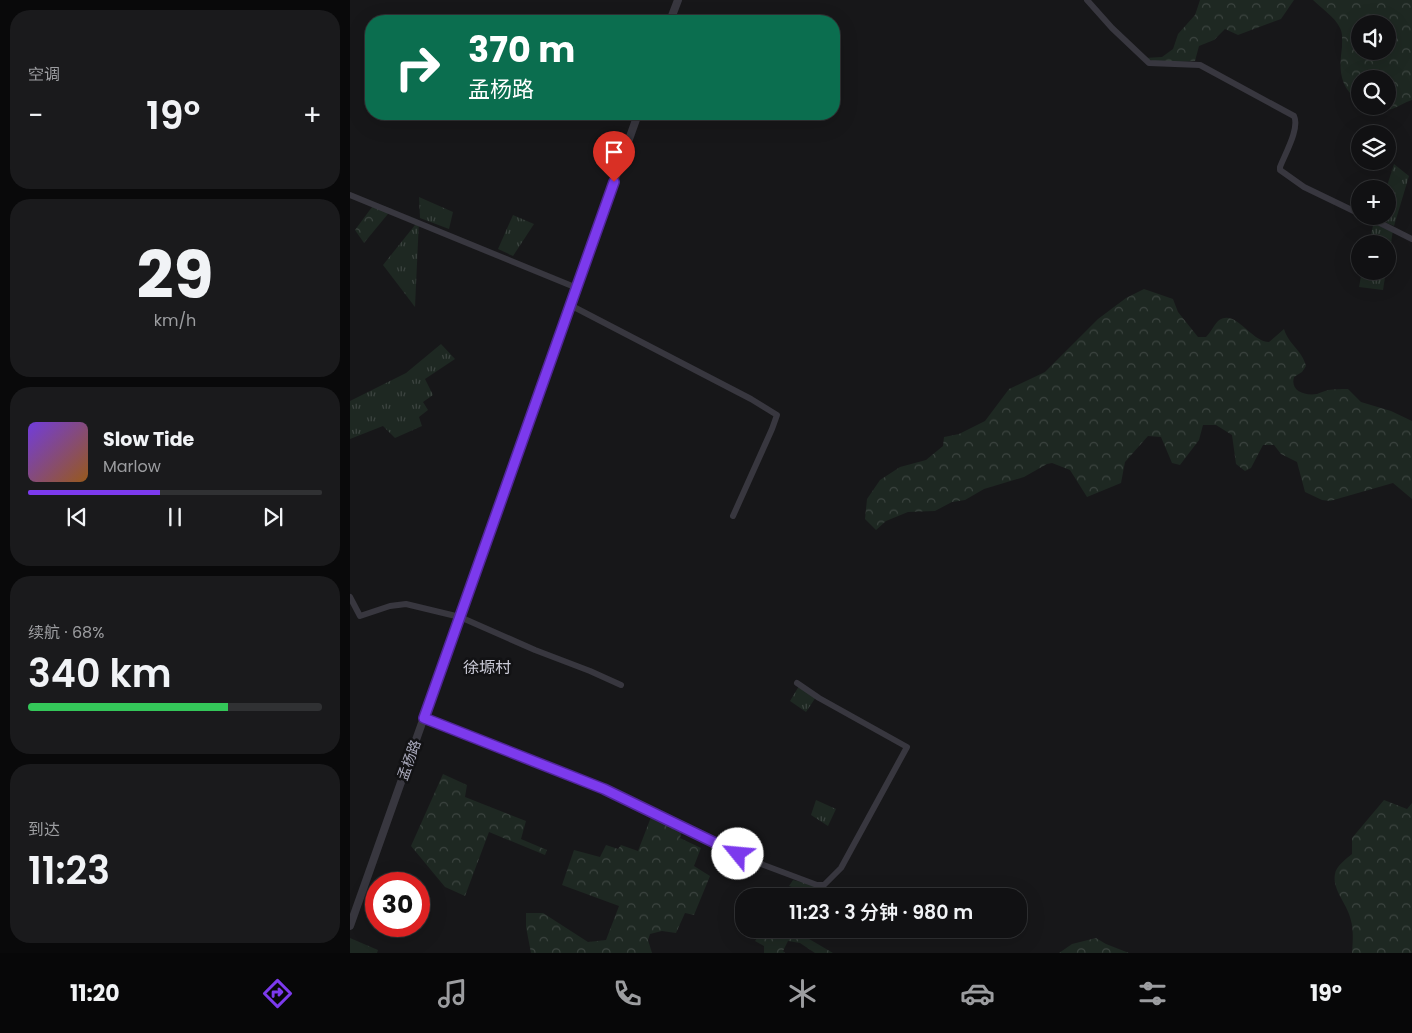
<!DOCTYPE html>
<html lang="zh">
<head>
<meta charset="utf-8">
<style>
  :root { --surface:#111113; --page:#1a1a1c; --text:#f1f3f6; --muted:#9c9da0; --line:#303133; --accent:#7c3aed }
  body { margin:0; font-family:Poppins,"Noto Sans SC",sans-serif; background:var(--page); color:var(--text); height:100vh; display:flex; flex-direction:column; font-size:19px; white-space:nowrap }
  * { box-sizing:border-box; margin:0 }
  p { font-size:16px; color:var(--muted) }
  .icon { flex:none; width:28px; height:28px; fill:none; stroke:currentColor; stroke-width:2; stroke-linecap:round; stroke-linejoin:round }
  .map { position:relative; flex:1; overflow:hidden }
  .drawer { display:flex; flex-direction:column; gap:10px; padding:10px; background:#09090a; width:350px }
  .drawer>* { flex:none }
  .hud { position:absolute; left:15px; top:15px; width:475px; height:105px; border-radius:20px; box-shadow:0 5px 20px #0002,0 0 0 1px var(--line); background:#0b6e4f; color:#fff; overflow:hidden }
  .fabs { position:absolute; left:1001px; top:15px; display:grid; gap:10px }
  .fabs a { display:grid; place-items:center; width:45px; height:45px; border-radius:50%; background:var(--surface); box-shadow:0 5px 20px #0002,0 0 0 1px var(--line); font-size:25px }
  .speed { position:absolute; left:15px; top:872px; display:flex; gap:10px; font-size:25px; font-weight:700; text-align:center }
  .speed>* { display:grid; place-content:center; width:65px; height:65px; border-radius:50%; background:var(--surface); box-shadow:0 5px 20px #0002,0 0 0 1px var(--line); line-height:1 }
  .speed .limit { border:8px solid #d22; background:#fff; color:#111 }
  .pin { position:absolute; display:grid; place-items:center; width:42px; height:42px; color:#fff; margin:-51px -21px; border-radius:50% 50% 50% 0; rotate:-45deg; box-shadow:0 0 5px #0007 }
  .pin .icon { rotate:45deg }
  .me { position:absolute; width:55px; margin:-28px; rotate:298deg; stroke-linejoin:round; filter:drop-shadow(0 0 4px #0008) }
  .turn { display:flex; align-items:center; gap:18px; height:105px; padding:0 20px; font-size:22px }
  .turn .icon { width:65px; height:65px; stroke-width:2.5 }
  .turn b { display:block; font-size:35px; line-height:42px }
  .big { font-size:38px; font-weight:600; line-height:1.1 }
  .drawer .card { flex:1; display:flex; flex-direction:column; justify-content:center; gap:8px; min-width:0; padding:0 18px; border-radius:20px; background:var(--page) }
  .drawer .dial { align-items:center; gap:0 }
  .dial b { font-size:65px; line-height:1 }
  .song { display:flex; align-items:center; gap:15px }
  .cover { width:60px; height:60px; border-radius:8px; background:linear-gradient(135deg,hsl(260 70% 55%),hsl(30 70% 35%)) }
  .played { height:5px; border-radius:2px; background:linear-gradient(90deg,var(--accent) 45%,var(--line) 45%) }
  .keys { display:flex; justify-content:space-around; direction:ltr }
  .heat { display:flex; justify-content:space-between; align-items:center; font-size:28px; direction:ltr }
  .charge { height:8px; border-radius:4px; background:linear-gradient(90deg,#34c759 68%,var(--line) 0) }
  .trip { position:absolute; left:385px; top:888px; width:292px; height:50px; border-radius:20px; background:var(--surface); box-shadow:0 5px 20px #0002,0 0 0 1px var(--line); font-weight:600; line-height:50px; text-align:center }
  .tab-bar { display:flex; height:80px; justify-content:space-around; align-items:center; background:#070708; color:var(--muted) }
  .tab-bar .icon { width:35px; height:35px }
  .tab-bar .on { color:var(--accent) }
  .tab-bar b { font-size:22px; color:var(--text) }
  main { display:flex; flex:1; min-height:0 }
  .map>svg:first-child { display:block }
  .grass { fill:url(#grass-tufts) }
  .forest { fill:url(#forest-crowns); fill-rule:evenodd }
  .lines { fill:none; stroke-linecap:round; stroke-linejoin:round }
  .minor { stroke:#38373f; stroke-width:6 }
  .tertiary { stroke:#38373f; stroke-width:8 }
  .route-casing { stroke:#51269a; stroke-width:12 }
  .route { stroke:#7c3aed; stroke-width:9 }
  .labels { text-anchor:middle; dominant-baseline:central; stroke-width:5; stroke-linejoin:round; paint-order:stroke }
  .street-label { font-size:14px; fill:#a8a8ba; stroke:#121214 }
  .quarter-label { font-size:16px; fill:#c9c9d6; stroke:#121214 }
</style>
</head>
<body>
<main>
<section class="drawer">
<div class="card"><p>空调</p>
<div class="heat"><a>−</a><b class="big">19°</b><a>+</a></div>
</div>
<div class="card dial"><b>29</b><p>km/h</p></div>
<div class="card">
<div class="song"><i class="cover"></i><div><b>Slow Tide</b><p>Marlow</p></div></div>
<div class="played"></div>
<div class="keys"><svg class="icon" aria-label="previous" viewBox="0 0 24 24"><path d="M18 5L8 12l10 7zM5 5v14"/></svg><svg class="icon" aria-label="pause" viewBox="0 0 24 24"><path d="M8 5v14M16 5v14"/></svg><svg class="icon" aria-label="next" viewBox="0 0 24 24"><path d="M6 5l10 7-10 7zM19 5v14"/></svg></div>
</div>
<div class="card"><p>续航 · 68%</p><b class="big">340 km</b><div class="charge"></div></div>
<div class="card"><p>到达</p><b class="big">11:23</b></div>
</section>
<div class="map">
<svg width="1062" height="953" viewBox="0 0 1062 953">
  <defs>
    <pattern id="grass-tufts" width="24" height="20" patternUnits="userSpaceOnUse" patternTransform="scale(1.25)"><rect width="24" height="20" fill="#1e2822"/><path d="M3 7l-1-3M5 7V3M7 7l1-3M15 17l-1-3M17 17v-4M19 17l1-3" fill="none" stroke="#3c4440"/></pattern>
    <pattern id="forest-crowns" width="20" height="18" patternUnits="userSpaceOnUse" patternTransform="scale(1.25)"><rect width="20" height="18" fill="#1e2822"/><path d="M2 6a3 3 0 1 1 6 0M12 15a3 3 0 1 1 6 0" fill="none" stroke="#3c4440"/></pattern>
  </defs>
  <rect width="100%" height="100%" fill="#171719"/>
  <g class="grass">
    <polygon points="1044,164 1059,176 1044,226 1022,216 1038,216 1036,189"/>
    <polygon points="69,197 103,212 99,229 70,218"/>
    <polygon points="163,215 184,224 163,256 148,249"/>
    <polygon points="69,220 65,307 33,265"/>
    <polygon points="1024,221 1043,230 1038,263 1038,244 1019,244"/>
    <polygon points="1012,271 1036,271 1033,290 1009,287"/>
    <polygon points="91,344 105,359 75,379 83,395 73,402 78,410 69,417 72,426 45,438 33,426 0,439 0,401 56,373"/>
    <polygon points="449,686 466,697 456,712 440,701"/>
    <polygon points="466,800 486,809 478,826 461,815"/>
    <polygon points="443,880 473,887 487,896 461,896 455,892 439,886"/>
    <polygon points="0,938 28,950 27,953 0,953"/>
  </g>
  <g class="forest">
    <polygon points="850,0 944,0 931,19 888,35 875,29 864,40 849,46 845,61 808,63 794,58 812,57 823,49 828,34 845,15"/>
    <path d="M963 0H1062V100C1055 102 1048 107 1042 109 1036 111 1022 110 1017 106H1038V79H1010V102C989 87 989 70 992 47 992 40 993 34 990 28 985 17 971 8 963 0ZM1010 24H1038V51H1010Z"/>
    <polygon points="25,203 42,209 14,243 5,230"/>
    <path d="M794 289 823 299 828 312 848 337H856C861 332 864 325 868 321 885 307 901 342 919 342L934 329C939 345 952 350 956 366L952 372 944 377C940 391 954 396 967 394 970 393 974 391 978 390 984 389 991 389 998 389L1011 402 1041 411 1062 421V499L1043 483 980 501 972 500 955 492 947 462 931 454 924 445H913L901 468 895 471 886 464 882 435 866 425H853L849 440 830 465 822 463 811 437 798 436 775 462 771 483 737 497 720 470 702 463 697 464 674 477 634 489 615 500 602 502 585 511 558 512 536 521 526 530 515 519 517 499 530 480 550 467 576 460 593 446 594 437 609 434 635 421 659 389 695 372 748 319 776 298Z"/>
    <polygon points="93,774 117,785 115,797 176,821 171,839 197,850 195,855 139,832 115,896 95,887 61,846"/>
    <path d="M1034 800 1057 809 1062 803V953H1002C1003 940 1004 927 999 914 995 902 982 888 985 874 986 866 996 859 1002 854V838Z"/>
    <polygon points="301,817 332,831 330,838 351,848 344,866 360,876 344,915 335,913 326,933 312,931 300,934 298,940 302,953 181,953 176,927 176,913 193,913 238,942 256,940 269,906 212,885 224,850 250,857 256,845 268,849 271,845 288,851"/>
    <polygon points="413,929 450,929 449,933 483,953 465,953 450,943 438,941 433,951 435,953 414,953 414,946 405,941"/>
    <polygon points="746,938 756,944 779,953 709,953 722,944"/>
  </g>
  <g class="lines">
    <g class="minor">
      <path d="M737 0 762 28 799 63 850 65 944 116C950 128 935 154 930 167V170L954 187 1010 214"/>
      <polyline points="0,195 227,288"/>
      <polyline points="1016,216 1062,239"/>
      <polyline points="220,305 401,399 427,415 422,429 383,516"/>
      <polyline points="0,597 10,616 40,606 56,604 110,617 185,650 240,671 271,685"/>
      <polyline points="74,717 254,789 359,838 403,861 467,885 474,885 491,868 557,747 469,698 447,683"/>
    </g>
    <g class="tertiary">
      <polyline points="320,21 328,0"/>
      <polyline points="0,926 288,114"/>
    </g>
  </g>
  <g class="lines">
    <g class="route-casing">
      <polyline id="route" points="264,182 74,718 254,789 388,854"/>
    </g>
    <use href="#route" class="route"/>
  </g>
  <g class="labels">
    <g class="street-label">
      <text transform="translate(59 760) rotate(-70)">孟杨路</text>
    </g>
    <g class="quarter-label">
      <text x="137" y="667">徐塬村</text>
    </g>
  </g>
</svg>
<div class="fabs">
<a><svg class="icon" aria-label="sound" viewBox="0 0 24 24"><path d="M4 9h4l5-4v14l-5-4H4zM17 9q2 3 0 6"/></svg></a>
<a><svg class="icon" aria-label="search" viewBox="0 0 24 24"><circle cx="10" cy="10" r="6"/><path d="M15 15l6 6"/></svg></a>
<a><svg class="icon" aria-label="layers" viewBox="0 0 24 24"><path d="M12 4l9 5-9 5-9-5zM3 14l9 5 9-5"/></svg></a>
<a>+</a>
<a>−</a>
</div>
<div class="speed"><div class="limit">30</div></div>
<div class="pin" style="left:264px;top:182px;background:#d93025"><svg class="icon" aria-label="arrive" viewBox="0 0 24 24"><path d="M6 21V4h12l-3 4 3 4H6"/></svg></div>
<svg class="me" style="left:388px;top:854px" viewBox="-20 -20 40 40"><circle r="19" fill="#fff"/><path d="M0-13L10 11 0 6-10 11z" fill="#7c3aed"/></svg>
<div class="trip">11:23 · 3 分钟 · 980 m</div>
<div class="hud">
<div class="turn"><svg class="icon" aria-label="right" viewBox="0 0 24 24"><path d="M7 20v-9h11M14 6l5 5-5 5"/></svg><div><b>370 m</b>孟杨路</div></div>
</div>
</div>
</main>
<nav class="tab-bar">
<b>11:20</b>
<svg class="icon on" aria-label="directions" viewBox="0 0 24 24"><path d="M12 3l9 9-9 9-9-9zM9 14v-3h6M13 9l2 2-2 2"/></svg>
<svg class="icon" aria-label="music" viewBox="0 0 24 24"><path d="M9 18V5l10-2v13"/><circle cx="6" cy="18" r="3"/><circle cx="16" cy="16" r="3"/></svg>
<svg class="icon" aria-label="phone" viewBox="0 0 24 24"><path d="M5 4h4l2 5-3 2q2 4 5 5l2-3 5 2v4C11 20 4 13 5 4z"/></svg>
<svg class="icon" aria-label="climate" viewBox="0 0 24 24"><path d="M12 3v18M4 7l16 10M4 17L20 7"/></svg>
<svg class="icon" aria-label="car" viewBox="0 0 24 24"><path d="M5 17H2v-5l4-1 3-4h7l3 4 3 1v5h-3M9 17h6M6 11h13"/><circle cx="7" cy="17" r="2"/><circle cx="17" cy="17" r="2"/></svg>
<svg class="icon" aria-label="filters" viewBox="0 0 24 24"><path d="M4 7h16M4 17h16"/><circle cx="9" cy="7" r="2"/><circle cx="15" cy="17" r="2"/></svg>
<b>19°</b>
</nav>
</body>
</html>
